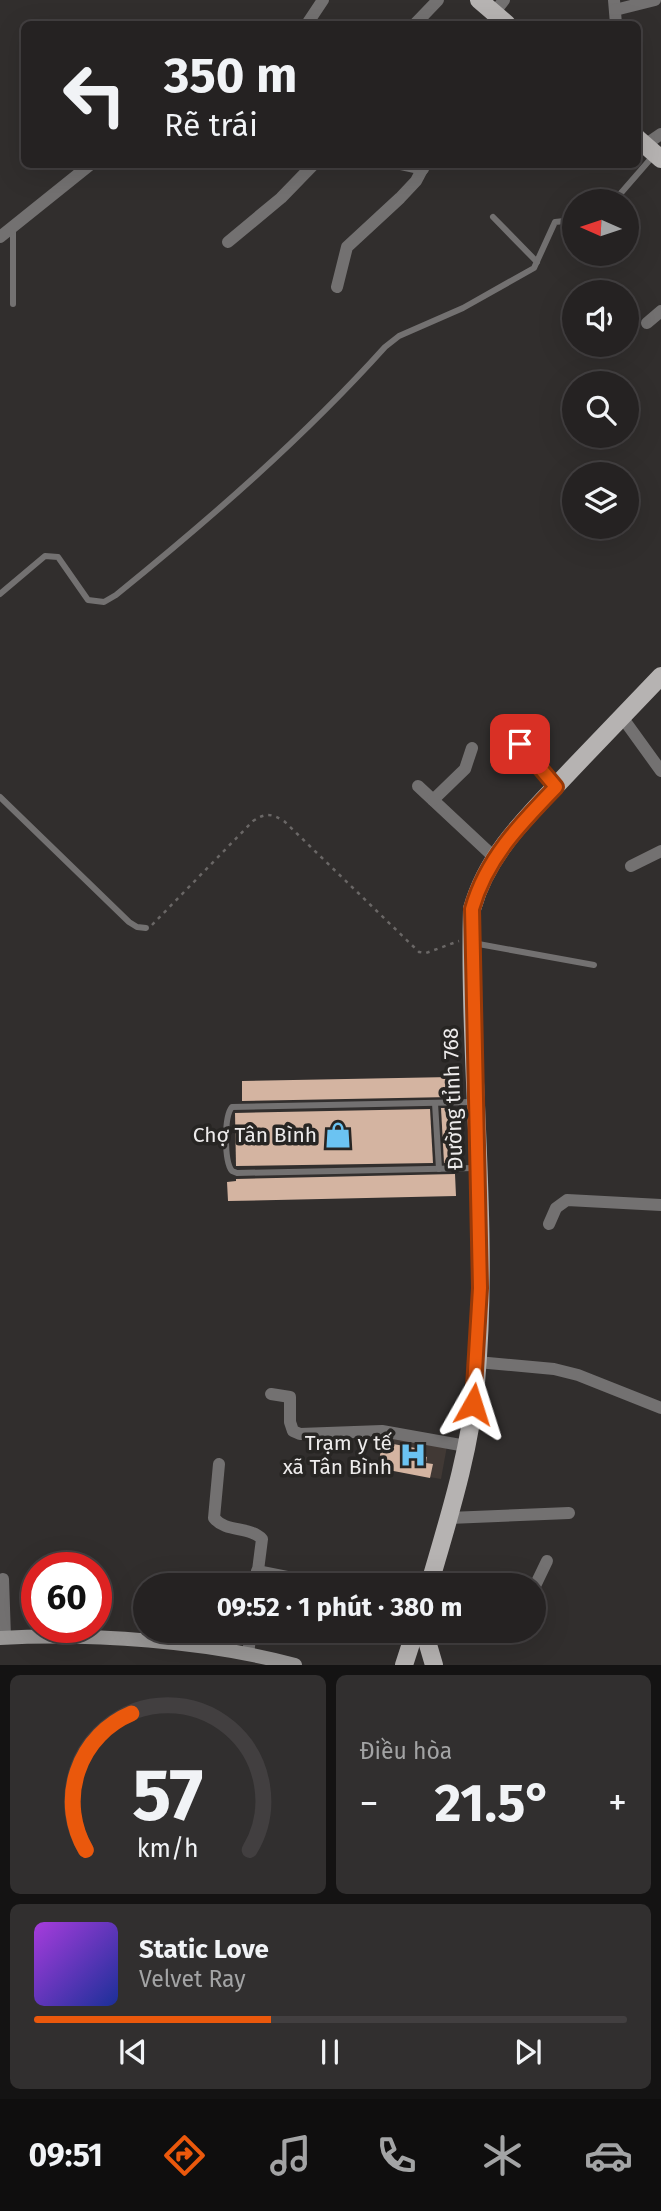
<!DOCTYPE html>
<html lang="vi">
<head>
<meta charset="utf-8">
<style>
  :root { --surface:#252222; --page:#312f2f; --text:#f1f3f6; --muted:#a3a4a5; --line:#423f40; --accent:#ea580c }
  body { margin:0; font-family:"Fira Sans",sans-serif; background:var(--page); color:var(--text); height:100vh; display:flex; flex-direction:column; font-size:26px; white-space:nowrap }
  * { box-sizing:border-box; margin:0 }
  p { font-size:23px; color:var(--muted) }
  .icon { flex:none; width:38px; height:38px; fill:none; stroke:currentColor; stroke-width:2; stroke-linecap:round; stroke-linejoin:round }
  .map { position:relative; height:1665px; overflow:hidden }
  .sheet { display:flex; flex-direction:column; gap:10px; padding:10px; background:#141313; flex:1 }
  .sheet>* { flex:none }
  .top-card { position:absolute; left:21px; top:21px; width:620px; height:147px; border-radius:10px; box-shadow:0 7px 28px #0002,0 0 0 2px var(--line); background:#252222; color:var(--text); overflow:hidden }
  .needle { width:46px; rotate:273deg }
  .fabs { position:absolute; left:562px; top:189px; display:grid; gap:14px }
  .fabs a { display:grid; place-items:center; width:77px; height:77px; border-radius:50%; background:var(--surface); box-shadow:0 7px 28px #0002,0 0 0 2px var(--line); font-size:35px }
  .speed { position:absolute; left:21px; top:1552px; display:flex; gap:14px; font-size:35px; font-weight:700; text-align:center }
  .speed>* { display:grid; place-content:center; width:91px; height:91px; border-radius:50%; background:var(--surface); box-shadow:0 7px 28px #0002,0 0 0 2px var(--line); line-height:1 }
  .speed .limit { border:10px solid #d22; background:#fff; color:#111 }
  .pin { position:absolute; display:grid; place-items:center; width:60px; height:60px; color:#fff; margin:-30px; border-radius:14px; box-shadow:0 4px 10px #0006 }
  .me { position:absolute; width:77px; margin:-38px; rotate:6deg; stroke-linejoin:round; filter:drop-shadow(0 0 5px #0008) }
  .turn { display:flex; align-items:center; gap:24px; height:147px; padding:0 28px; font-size:32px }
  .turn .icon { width:91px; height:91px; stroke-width:2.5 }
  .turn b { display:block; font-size:49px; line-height:60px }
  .big { font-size:52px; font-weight:700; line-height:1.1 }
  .sheet .card { flex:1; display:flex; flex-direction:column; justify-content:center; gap:10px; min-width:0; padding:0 24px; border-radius:10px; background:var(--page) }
  .sheet .dial { align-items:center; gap:0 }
  .dial svg { height:182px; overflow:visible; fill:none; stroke:var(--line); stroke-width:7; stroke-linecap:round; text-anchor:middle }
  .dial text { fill:var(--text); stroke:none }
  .song { display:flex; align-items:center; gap:21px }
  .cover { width:84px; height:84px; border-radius:10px; background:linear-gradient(135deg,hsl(280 70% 55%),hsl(230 70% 35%)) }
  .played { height:7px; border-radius:4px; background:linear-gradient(90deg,var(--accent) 40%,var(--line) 40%) }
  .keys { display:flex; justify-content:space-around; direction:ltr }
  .heat { display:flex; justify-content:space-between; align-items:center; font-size:38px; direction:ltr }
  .sheet .tiles { flex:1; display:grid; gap:10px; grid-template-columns:1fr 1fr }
  .card:last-child { grid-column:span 2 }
  .trip { position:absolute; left:133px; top:1573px; width:413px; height:70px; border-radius:35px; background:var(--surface); box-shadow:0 7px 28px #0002,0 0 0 2px var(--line); font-weight:700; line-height:70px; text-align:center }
  .tab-bar { display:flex; height:112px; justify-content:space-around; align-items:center; background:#0f0e0e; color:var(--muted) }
  .tab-bar .icon { width:49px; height:49px }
  .tab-bar .selected { color:var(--accent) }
  .tab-bar b { font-size:32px; color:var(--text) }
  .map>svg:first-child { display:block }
  .built { fill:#413935 }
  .building { fill:#d4b4a1 }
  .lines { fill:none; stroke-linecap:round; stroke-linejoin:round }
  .path { stroke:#6a6766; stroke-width:2.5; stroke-dasharray:3.5 5; stroke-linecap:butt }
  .lane { stroke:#737171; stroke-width:6 }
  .street { stroke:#737171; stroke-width:12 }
  .secondary { stroke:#999796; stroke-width:14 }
  .primary { stroke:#b6b3b2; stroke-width:18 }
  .route-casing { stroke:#983908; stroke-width:18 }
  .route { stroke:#ea580c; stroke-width:12 }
  .labels { text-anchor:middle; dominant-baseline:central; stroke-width:7; stroke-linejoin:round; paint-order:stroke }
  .street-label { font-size:21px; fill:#edebeb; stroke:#272523 }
  .poi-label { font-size:21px; fill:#edebeb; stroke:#272523; text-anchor:end }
</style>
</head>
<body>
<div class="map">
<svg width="661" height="1665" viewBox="0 0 661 1665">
  <rect width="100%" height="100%" fill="#312e2d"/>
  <polygon class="built" points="383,1435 447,1446 441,1479 378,1468"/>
  <g class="building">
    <polygon points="451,1077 451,1097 242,1101 242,1081"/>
    <polygon points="441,1108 452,1108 454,1163 444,1163"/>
    <polygon points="430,1109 433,1163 236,1166 235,1113"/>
    <polygon points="455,1174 456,1196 228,1201 227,1182 236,1181 236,1179"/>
    <polygon points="382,1442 421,1449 420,1455 427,1457 426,1463 433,1464 430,1478 378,1468"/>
  </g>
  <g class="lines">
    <path class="path" d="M152 925 253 821C265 813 271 813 284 821L419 952 426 953 459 941"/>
    <g class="lane">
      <polyline points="614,201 654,155"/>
      <polyline points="493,217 537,262"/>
      <polyline points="13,230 13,304"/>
      <polyline points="598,261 599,254"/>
      <path d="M0 594 45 556 58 557 88 600 104 602 116 595C211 518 303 438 385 347L399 336 463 308 534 268 555 222 574 220"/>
      <polyline points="0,797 129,922 137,927 146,928"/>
      <polyline points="473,943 594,965"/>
      <path d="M473 1102 232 1107C224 1116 224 1161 232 1171L237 1173 475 1168"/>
      <polyline points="435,1103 439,1169"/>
    </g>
    <g class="street">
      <polyline points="614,0 616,24"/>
      <polyline points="615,10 655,0"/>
      <polyline points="494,13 504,0"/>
      <polyline points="307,24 323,0"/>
      <polyline points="415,24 438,0"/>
      <polyline points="645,145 661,134"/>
      <polyline points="400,164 423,169"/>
      <polyline points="0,237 91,164"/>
      <polyline points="228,242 281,198 314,164"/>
      <polyline points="337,287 347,247 400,198 416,181 425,164"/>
      <polyline points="647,323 661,311"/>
      <polyline points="622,717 661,771"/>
      <polyline points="520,744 556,787"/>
      <polyline points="418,786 494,857"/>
      <polyline points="433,800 465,769 472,748"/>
      <polyline points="631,866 661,851"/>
      <polyline points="549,1224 556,1208 567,1200 661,1205"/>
      <polyline points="477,1362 554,1369 578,1375 661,1408"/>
      <polyline points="271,1394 290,1397 290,1422 293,1431 300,1434 382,1431 466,1446"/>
      <path d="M219 1464 214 1518C226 1533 250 1526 262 1539L256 1586"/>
      <polyline points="449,1518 569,1513"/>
      <polyline points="257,1571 332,1586"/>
      <polyline points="3,1579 5,1637"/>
      <polyline points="534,1588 547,1561"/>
      <polyline points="227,1651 228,1631"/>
      <polyline points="248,1654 251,1631"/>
    </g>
    <path class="secondary" d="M0 1638C91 1633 207 1641 295 1665"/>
    <g class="primary">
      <polyline points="479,0 507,24"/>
      <polyline points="637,138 661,159"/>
      <path d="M429 1586C448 1520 470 1452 476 1383 490 1226 468 1067 472 909 488 851 531 813 571 770 601 739 631 707 661 676"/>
      <polyline points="424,1631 434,1665"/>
      <polyline points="404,1665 415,1631"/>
    </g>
  </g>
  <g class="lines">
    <g class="route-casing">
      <path id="route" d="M473 1404 480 1288 472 909C486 859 520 824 556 787L520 744"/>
    </g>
    <use href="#route" class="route"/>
  </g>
  <defs>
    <g id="shop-bare" transform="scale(2.1)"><path d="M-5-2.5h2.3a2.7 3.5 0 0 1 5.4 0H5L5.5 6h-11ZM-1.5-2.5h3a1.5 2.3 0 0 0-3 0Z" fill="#6bc3f2" stroke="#272523" stroke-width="2.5" paint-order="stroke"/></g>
    <g id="hospital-bare" transform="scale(2.1)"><path d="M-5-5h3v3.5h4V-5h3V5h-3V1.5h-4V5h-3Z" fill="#6bc3f2" stroke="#272523" stroke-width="2.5" paint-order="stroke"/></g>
  </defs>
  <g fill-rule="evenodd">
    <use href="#shop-bare" x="338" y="1135"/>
    <use href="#hospital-bare" x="413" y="1455"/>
  </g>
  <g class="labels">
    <g class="street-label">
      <text transform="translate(453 1099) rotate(-92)">Đường tỉnh 768</text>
    </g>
    <g class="poi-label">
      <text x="317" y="1135">Chợ Tân Bình</text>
      <text x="392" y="1443">Trạm y tế<tspan x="392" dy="24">xã Tân Bình</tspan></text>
    </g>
  </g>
</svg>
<div class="fabs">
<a><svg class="needle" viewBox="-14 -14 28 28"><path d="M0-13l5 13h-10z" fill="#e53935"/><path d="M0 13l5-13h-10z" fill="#a3a4a5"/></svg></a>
<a><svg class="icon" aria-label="sound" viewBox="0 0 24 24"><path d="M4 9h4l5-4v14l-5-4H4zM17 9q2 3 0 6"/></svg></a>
<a><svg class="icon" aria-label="search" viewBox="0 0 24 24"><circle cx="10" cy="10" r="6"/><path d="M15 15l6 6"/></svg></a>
<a><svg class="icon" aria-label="layers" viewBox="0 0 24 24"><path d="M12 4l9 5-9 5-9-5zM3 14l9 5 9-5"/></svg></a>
</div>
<div class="speed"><div class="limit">60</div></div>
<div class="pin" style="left:520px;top:744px;background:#d93025"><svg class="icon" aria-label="arrive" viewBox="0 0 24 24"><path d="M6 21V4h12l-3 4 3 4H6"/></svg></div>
<svg class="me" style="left:473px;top:1404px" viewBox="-20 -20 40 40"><path d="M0-17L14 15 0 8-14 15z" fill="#ea580c" stroke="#fff" stroke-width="4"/></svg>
<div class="trip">09:52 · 1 phút · 380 m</div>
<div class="top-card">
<div class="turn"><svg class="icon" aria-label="left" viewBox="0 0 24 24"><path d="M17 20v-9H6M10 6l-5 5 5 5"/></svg><div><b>350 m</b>Rẽ trái</div></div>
</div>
</div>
<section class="sheet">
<div class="tiles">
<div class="card dial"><svg viewBox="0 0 100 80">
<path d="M14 69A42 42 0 1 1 86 69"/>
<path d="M14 69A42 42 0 0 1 34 9" stroke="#ea580c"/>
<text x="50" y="56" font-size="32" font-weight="700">57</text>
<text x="50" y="72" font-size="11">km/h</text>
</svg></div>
<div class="card"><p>Điều hòa</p>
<div class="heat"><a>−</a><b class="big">21.5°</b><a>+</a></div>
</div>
<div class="card">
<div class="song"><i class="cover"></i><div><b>Static Love</b><p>Velvet Ray</p></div></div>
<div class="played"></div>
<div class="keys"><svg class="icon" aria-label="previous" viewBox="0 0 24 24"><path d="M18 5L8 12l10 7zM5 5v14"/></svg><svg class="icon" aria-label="pause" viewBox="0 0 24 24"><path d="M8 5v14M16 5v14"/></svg><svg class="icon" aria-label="next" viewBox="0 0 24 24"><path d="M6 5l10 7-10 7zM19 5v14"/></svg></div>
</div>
</div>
</section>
<nav class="tab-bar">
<b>09:51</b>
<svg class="icon selected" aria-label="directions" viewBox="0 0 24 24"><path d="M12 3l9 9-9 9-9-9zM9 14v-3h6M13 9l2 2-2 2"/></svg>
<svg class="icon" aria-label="music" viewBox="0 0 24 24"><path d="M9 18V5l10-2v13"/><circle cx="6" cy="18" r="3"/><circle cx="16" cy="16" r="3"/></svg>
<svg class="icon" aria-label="phone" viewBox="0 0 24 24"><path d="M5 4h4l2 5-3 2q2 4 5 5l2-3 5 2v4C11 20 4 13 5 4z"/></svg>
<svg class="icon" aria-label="climate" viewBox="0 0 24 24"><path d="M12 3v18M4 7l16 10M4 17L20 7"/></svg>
<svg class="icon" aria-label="car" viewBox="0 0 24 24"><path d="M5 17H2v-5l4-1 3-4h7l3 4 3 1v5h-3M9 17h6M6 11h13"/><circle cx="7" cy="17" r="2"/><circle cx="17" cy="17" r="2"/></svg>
</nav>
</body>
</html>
